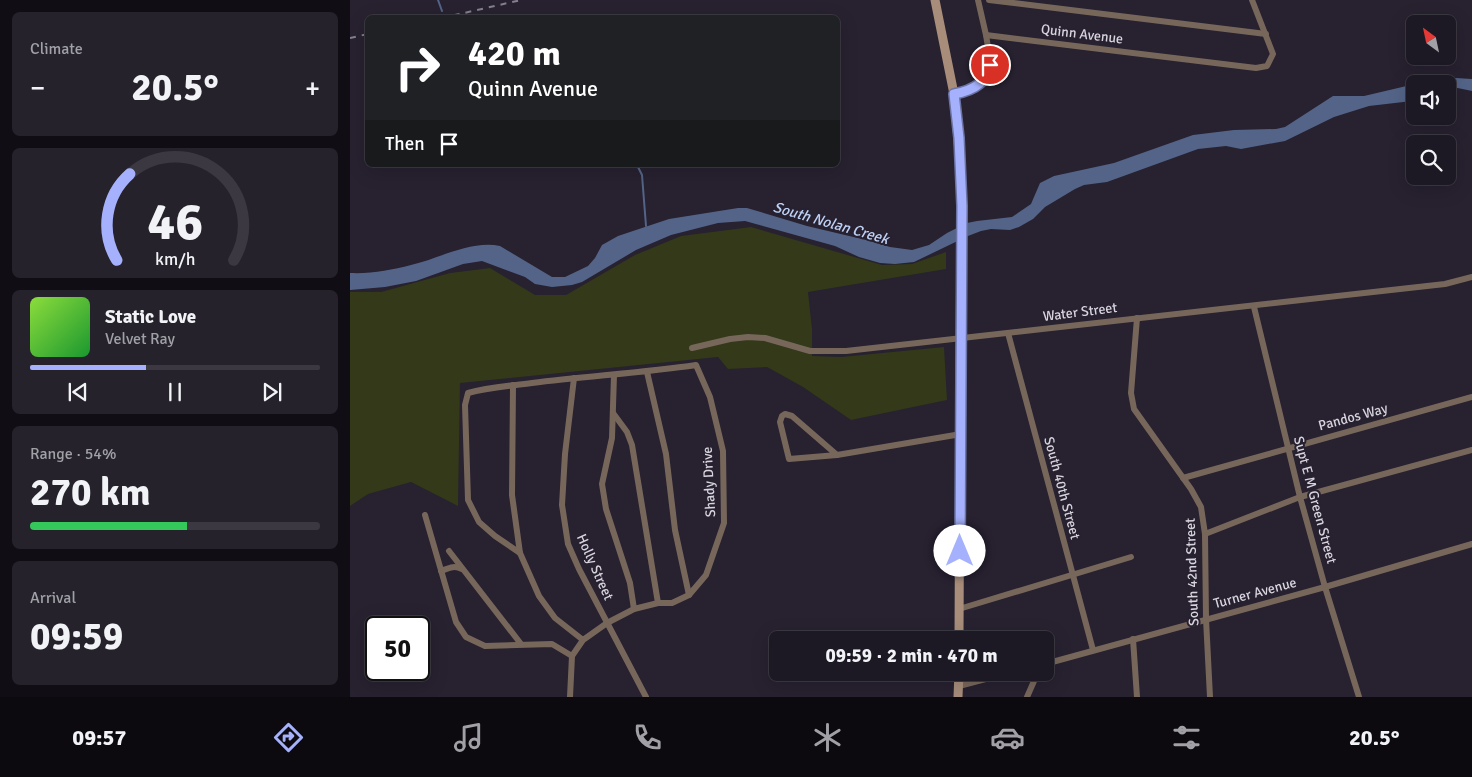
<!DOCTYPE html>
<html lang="en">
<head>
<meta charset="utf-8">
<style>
  :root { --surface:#1d1924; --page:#25222c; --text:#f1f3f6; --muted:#a0a0a6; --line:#3b3841; --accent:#a5b1fc }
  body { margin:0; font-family:Signika,sans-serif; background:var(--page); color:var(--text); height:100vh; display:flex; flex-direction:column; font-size:19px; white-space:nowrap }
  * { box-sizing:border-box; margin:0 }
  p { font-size:16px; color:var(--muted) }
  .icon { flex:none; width:28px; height:28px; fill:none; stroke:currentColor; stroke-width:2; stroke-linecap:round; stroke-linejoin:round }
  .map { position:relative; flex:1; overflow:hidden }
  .side { display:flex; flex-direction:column; gap:12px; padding:12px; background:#100e14; width:350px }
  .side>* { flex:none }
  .hud { position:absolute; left:15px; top:15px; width:475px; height:152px; border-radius:8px; box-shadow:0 5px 20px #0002,0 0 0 1px var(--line); background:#202124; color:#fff; overflow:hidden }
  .needle { width:32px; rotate:327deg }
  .buttons { position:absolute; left:1056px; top:15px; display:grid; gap:10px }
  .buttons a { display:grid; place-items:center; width:50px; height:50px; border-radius:8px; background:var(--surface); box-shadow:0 5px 20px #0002,0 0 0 1px var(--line); font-size:25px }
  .speed { position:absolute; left:15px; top:616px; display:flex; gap:10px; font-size:25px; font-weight:700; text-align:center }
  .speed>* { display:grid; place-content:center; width:65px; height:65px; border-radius:50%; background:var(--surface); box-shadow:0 5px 20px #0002,0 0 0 1px var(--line); line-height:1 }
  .speed .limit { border:2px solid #111; border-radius:8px; background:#fff; color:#111 }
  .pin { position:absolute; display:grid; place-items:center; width:42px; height:42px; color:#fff; margin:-21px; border:2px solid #fff; border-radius:50%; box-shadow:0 1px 5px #0007 }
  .me { position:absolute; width:55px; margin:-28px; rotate:0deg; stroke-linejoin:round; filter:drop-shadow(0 0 4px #0008) }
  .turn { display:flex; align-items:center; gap:18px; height:105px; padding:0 20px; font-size:22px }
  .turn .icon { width:65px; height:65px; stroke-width:2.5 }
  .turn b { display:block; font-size:35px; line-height:42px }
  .then { display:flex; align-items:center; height:48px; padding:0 20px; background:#0003; gap:10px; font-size:19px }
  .big { font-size:38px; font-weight:700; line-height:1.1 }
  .side .card { flex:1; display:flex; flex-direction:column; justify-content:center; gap:8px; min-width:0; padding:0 18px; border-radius:8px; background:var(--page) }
  .side .dial { align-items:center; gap:0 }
  .dial svg { height:130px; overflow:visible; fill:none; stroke:var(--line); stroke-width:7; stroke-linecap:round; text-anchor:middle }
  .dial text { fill:var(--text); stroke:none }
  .song { display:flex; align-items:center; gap:15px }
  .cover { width:60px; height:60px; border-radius:8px; background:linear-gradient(135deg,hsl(90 70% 55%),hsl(130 70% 35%)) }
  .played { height:5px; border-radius:2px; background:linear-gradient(90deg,var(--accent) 40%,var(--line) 40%) }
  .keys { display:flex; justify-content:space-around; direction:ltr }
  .heat { display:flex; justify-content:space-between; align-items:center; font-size:28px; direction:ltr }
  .charge { height:8px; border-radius:4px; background:linear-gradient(90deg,#34c759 54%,var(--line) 0) }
  .trip { position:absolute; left:419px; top:631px; width:285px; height:50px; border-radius:8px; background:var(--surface); box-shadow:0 5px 20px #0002,0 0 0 1px var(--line); font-weight:700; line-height:50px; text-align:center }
  .tab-bar { display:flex; height:80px; justify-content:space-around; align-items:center; background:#0c0a0e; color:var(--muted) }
  .tab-bar .icon { width:35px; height:35px }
  .tab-bar .current { color:var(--accent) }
  .tab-bar b { font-size:22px; color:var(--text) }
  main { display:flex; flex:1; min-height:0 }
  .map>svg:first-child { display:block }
  .green { fill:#333919 }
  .water { fill:#536488 }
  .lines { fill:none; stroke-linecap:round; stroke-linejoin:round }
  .stream { stroke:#536488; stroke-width:2 }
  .minor { stroke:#77675b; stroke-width:6 }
  .secondary { stroke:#a78d7a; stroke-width:9 }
  .rail { stroke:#847f8b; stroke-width:2; stroke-dasharray:6 6; stroke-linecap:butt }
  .route-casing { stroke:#6b73a4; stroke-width:12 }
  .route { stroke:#a5b1fc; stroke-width:9 }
  .labels { text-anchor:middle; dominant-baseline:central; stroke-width:4; stroke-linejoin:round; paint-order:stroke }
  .street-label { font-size:14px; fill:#d8d4de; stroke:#272130 }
  .water-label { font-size:15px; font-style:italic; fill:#bed1f5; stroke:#272130 }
</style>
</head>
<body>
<main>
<section class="side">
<div class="card"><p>Climate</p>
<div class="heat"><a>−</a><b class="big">20.5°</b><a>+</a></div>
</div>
<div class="card dial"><svg viewBox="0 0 100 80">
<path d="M14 69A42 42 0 1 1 86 69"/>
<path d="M14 69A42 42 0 0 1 22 16" stroke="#a5b1fc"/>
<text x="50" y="56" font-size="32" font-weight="700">46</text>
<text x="50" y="72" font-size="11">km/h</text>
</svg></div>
<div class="card">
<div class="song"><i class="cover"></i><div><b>Static Love</b><p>Velvet Ray</p></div></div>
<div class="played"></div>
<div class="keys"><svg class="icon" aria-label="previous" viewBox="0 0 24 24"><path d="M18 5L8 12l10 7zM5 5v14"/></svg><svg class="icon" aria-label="pause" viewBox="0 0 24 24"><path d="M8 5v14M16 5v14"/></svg><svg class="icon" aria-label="next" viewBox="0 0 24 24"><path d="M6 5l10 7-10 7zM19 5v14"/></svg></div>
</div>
<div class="card"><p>Range · 54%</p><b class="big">270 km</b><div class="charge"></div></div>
<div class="card"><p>Arrival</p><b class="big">09:59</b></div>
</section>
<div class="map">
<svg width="1122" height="697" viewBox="0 0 1122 697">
  <rect width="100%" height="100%" fill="#272130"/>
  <polygon class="green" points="401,227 532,265 562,264 596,252 596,269 458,292 462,329 462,356 491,357 594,347 597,400 501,420 453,387 417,367 378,369 368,357 110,383 108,506 61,482 18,494 0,506 0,292 31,292 100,273 140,268 185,295 216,295 285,255 331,236"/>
  <g class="water">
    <polygon points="1090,77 1122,79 1122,91 1098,86 1098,84 1066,84"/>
    <path d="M1065 84V100L1062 101 1019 106 984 117 935 141 891 149 876 146 848 149 757 182 734 185 725 189 695 207 683 219 669 227 660 230 641 229 631 231 618 236 564 262 545 264 530 263 509 257 485 246 395 221 368 223 321 235 286 250 232 282 222 285 202 287 185 284 175 277 132 261 113 264 66 281 35 287 0 290V273C21 274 41 270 61 265 88 259 121 240 150 246L202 277H215L238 266 245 258 252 245 268 236 319 219 388 208H397L457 226 516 240 540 247 562 250 579 245 597 233 617 223 627 221 662 217 681 204 690 183 704 176 764 163 843 135 884 130 926 129 935 127 983 96H1014Z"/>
  </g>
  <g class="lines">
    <g class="stream">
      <polyline points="88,0 92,11"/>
      <polyline points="287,165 292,175 296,226"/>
    </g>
    <g class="minor">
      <polyline points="628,0 636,35"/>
      <polyline points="639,0 916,34"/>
      <path d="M604 94C643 87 642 69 636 35L906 68 917 66 923 54 902 0"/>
      <polyline points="904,307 950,497 975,587 1009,697"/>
      <polyline points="787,318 781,393 784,409 841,489 851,507 855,534 856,619 860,697"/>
      <polyline points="658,333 743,650"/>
      <polyline points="342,348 380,339 398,337 415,338 460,351 496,351 1095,284 1122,277"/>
      <polyline points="297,372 316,454 325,530 339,595"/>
      <polyline points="264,375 262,438 252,484 256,509 280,583 284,609"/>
      <polyline points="224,378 215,454 212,505 218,544 229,569 296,697"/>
      <polyline points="163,385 162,495 170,553"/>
      <polyline points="263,413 277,432 282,445 308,603"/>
      <polygon points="435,414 442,416 487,455 439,459 430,422 432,416"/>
      <polyline points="487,455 611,434"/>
      <polyline points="833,478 1122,397"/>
      <polyline points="75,515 106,622 116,637 135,646 202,644 222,656"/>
      <polyline points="855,534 950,497 1122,450"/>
      <polyline points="99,551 171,644"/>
      <path d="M91 571C99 568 104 565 112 569"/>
      <polyline points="609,609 781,557"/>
      <polyline points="783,639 787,697"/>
      <polyline points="695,664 975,587 1122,544"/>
      <polyline points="609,686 662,672"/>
      <path d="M220 697 222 656 233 640 257 623 284 609 308 603H322L339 595 356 575 374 523 373 451 360 397 346 365C292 373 237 376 182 383 160 386 139 387 118 393L115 405 118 500 129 522 145 536 170 553 189 596 205 618 233 640"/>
      <polyline points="677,697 688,672"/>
    </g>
    <g class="secondary">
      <polyline points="585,0 604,94 611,174 609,640"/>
      <polyline points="608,697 609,672"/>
    </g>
    <g class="rail">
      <polyline points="92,18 171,0"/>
      <polyline points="0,38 18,34"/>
    </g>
  </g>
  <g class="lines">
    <g class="route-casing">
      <path id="route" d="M610 551 612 206 609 138 604 94C621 91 637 84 640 65"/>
    </g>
    <use href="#route" class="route"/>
  </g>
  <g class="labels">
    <g class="street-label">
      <text transform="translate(732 34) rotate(7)">Quinn Avenue</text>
      <text transform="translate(730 312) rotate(-7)">Water Street</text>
      <text transform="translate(1003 417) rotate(-15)">Pandos Way</text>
      <text transform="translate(359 482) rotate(-93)">Shady Drive</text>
      <text transform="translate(712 488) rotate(75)">South 40th Street</text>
      <text transform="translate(965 500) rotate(75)">Supt E M Green Street</text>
      <text transform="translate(245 567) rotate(66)">Holly Street</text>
      <text transform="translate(842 572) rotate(-92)">South 42nd Street</text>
      <text transform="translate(905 593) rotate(-15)">Turner Avenue</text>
    </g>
    <g class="water-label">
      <text transform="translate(481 223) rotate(16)">South Nolan Creek</text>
    </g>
  </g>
</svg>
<div class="buttons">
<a><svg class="needle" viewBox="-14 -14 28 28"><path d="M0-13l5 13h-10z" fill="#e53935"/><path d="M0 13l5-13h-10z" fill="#a0a0a6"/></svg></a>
<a><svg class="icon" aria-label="sound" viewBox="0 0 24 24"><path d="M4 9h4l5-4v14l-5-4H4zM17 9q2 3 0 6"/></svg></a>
<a><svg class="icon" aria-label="search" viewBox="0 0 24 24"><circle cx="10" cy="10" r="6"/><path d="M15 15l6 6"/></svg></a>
</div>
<div class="speed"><div class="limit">50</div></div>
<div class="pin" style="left:640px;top:65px;background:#d93025"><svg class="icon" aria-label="arrive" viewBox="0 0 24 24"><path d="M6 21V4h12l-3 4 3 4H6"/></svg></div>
<svg class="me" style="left:610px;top:551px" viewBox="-20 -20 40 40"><circle r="19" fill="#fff"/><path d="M0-13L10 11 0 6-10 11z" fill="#a5b1fc"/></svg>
<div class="trip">09:59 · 2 min · 470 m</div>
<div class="hud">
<div class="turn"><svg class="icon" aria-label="right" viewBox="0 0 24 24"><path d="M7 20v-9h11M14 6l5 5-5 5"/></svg><div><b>420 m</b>Quinn Avenue</div></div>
<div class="then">Then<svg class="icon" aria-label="arrive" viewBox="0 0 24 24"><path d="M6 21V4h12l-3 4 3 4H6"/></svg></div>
</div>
</div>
</main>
<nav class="tab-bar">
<b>09:57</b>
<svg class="icon current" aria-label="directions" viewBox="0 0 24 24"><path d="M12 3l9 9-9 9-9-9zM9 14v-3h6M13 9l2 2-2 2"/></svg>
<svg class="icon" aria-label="music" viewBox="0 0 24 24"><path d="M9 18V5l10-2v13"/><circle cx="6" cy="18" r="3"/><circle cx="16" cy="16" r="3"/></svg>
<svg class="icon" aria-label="phone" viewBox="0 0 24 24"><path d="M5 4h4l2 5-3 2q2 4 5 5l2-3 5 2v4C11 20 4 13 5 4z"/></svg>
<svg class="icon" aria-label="climate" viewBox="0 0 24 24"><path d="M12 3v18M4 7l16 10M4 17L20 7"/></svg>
<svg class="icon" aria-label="car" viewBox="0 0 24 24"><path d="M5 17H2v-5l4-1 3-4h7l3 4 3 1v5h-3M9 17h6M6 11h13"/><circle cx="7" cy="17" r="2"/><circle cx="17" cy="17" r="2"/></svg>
<svg class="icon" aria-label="filters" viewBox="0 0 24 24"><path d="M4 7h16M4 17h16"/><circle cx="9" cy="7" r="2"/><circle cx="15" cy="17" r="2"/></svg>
<b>20.5°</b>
</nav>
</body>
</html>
